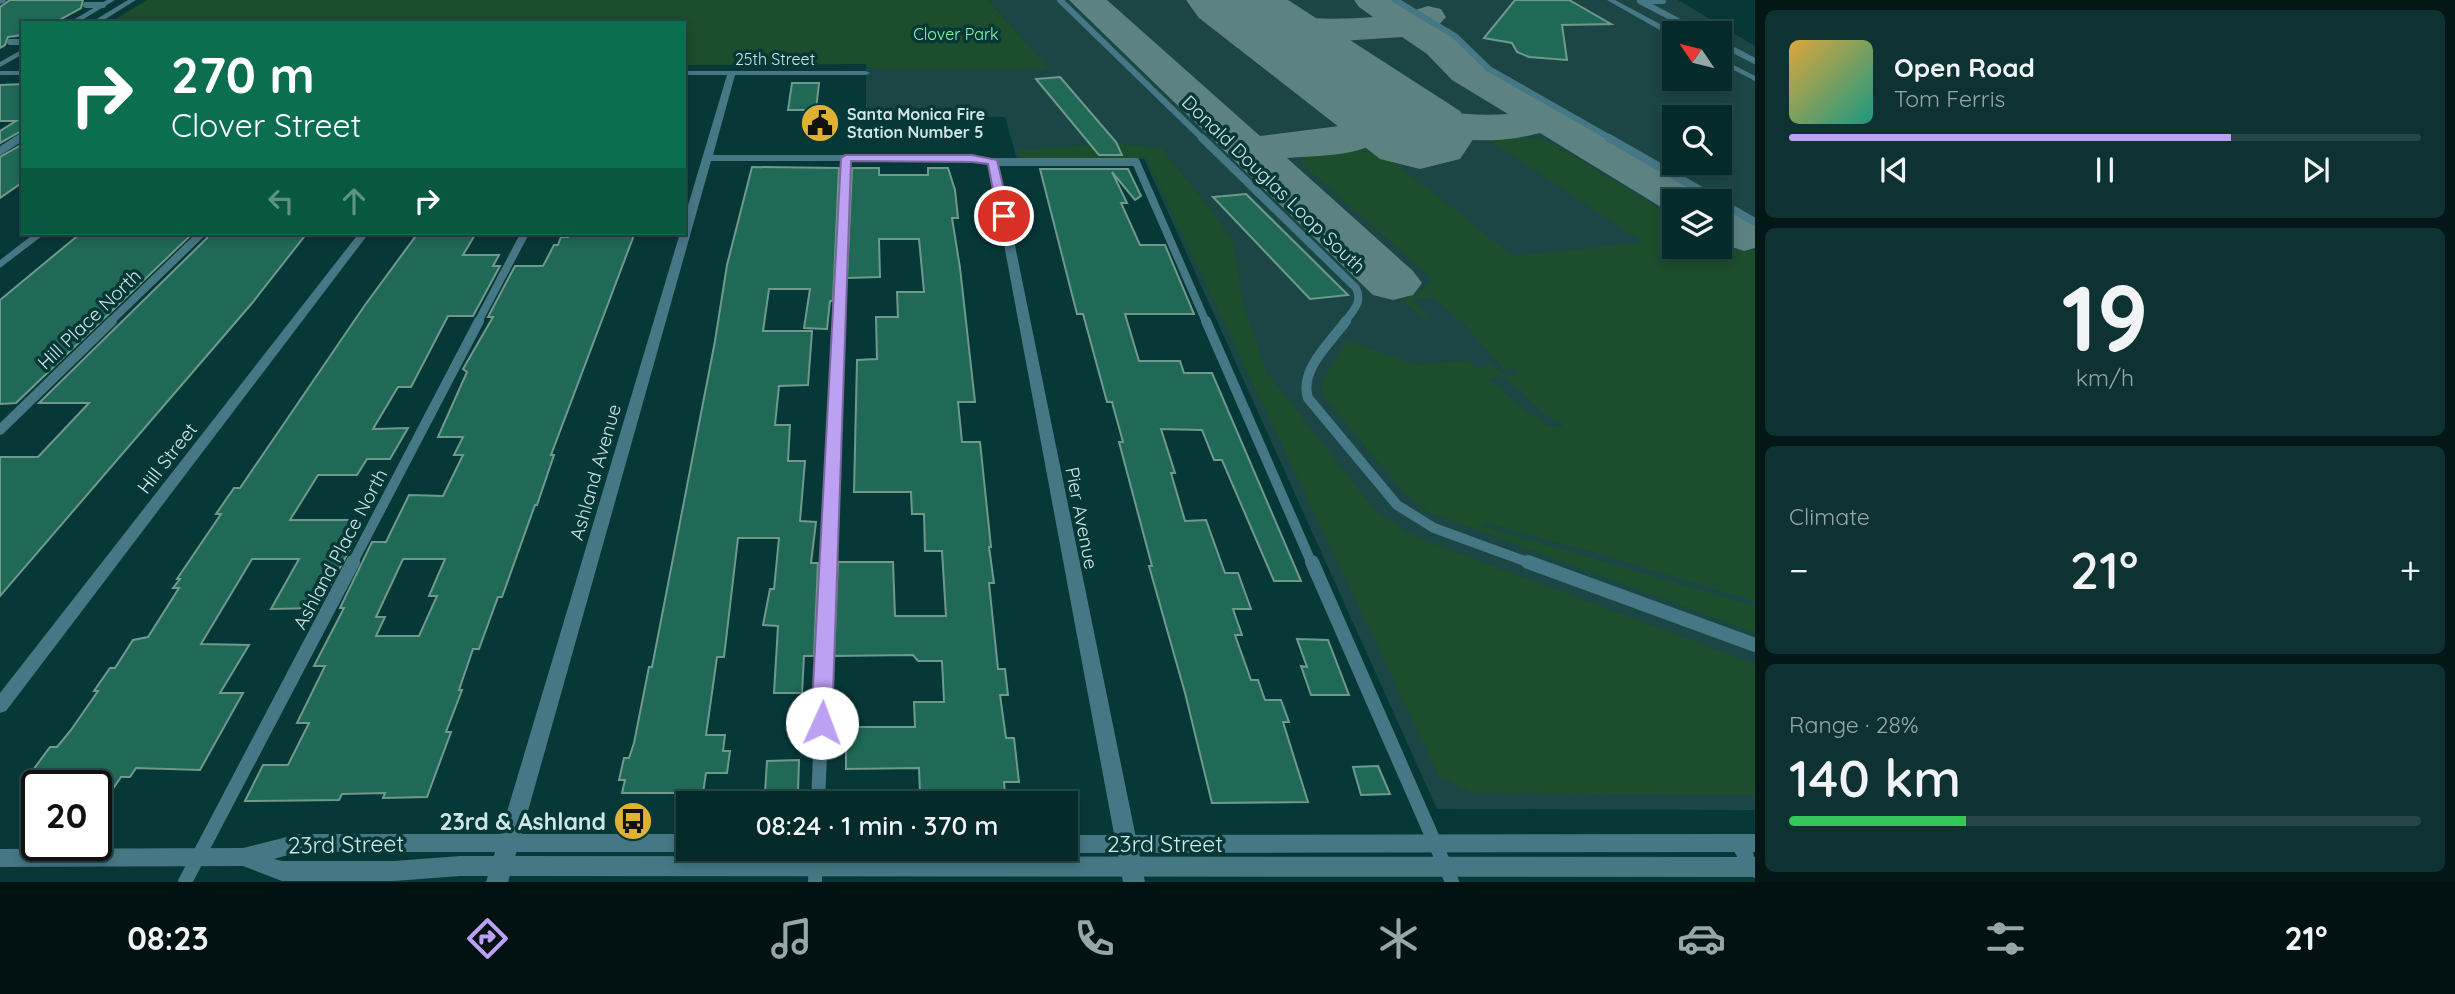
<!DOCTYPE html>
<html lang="en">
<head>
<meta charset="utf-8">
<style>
  :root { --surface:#052a2a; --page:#0e3232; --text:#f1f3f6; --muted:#97a7a8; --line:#264647; --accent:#bca0f2 }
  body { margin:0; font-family:Quicksand,sans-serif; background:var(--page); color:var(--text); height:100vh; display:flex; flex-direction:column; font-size:26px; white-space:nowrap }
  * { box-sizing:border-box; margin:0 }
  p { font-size:23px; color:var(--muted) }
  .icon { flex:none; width:38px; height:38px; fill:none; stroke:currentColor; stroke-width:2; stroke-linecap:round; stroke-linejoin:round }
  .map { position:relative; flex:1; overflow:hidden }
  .panel { display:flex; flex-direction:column; gap:10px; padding:10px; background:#031717; width:700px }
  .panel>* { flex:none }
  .hud { position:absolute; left:21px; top:21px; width:665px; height:214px; border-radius:0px; box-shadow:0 4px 10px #0003,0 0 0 2px var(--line); background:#0b6e4f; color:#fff; overflow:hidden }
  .needle { width:46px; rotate:305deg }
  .controls { position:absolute; left:1662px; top:21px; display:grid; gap:14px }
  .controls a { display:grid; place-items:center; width:70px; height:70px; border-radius:0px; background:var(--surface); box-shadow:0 4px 10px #0003,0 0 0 2px var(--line); font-size:35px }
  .speed { position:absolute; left:21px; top:770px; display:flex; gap:14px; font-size:35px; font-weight:700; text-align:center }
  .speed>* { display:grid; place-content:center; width:91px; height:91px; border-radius:50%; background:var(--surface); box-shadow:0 4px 10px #0003,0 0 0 2px var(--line); line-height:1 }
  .speed .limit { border:4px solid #111; border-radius:10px; background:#fff; color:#111 }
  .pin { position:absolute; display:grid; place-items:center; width:60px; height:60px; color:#fff; margin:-30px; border:4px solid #fff; border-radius:50%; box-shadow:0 2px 7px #0007 }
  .me { position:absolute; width:77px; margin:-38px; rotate:2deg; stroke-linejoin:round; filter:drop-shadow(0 0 5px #0008) }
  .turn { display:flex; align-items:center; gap:24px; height:147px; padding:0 35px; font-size:32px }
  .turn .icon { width:91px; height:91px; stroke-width:2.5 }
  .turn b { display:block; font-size:49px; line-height:60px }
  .lanes { display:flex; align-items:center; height:66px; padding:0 35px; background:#0003; justify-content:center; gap:35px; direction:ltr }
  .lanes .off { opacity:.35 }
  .big { font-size:52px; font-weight:600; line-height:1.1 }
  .panel .widget { flex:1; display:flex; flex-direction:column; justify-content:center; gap:10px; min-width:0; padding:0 24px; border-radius:10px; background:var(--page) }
  .panel .dial { align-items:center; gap:0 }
  .dial b { font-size:91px; line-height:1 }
  .song { display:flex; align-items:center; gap:21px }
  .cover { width:84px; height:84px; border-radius:10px; background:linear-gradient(135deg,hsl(40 70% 55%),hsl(170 70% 35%)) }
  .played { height:7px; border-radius:4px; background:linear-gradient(90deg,var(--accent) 70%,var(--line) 70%) }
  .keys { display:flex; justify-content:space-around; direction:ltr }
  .heat { display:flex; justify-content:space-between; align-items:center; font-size:38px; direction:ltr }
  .charge { height:10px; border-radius:5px; background:linear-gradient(90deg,#34c759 28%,var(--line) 0) }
  .trip { position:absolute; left:676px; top:791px; width:402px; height:70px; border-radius:0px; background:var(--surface); box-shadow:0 4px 10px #0003,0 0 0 2px var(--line); font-weight:600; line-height:70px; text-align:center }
  .menu { display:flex; height:112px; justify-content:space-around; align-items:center; background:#021111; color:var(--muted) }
  .menu .icon { width:49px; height:49px }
  .menu .selected { color:var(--accent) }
  .menu b { font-size:32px; color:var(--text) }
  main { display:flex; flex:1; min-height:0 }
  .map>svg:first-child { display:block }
  .built { fill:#1b4645; fill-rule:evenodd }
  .green { fill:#1c4d2c; fill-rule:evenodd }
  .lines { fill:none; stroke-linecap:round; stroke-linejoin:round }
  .taxiway { fill:#5c8282; fill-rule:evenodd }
  .runway { fill:#5c8282; fill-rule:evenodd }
  .building { fill:#206957; stroke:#70998c; stroke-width:2; fill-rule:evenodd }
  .service-far3 { stroke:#457784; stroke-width:6 }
  .service-far2 { stroke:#457784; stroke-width:8 }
  .service-far1 { stroke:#457784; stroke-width:10 }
  .service { stroke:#457784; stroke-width:14 }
  .minor { fill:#457784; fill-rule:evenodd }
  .tertiary { fill:#457784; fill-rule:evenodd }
  .route { fill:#bca0f2; stroke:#7a689d; stroke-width:2 }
  .labels { text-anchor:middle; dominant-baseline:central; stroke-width:7; stroke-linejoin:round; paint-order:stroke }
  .far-park-label { font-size:16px; fill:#82f9a6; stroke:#073838 }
  .far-street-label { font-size:16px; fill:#cfe6e5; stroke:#073838 }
  .far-poi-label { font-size:16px; font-weight:bold; fill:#cfe6e5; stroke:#073838; text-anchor:start }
  .street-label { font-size:19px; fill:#cfe6e5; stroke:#073838 }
  .near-poi-label { font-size:23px; font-weight:bold; fill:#cfe6e5; stroke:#073838; text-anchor:end }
  .near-street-label { font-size:23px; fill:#cfe6e5; stroke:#073838 }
</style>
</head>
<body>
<main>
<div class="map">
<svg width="1755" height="882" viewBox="0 0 1755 882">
  <rect width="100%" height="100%" fill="#073838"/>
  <path class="built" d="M988 0H1678L1755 46V810L1437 809 1144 159H1017L1005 117H866V67L1048 69ZM1675 33H1720V79H1675ZM1675 117H1720V163H1675ZM1675 201H1720V247H1675Z"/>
  <g class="green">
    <polygon points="147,0 988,0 1049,69 886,69 866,67 866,64 684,65 684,23 109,23"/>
    <path d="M1521 136 1550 142 1675 218V247H1720V242L1755 251V602L1610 557 1485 523 1483 526 1755 606V633L1428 512 1403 491 1323 396 1322 381 1347 341 1417 365 1467 360 1479 369 1490 364 1505 376 1518 374 1512 367 1503 372 1501 365 1464 324 1433 297 1412 300 1432 322H1429L1398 297 1417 294 1430 281 1429 276 1300 162 1308 154 1376 148 1513 256 1643 242 1487 139ZM1504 376 1546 415 1562 423 1563 427 1545 425 1541 418 1534 417 1489 379Z"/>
    <polygon points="1115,143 1162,148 1232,238 1243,303 1267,373 1375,510 1407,532 1432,543 1755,664 1755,795 1472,793 1439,776 1146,158 1020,158 1018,150"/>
  </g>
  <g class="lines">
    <g class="taxiway">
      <path d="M1069 0H1107L1260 136 1339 126 1357 115 1356 105 1363 96 1378 92 1393 96 1397 101C1434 111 1469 117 1508 114L1452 80 1427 54 1402 37 1342 41 1294 38 1250 27 1234 21 1229 13 1234 5C1256 0 1273 13 1294 16 1320 20 1347 19 1373 17L1359 7 1354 0H1395L1412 11 1428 6 1441 9 1446 17 1437 27 1455 38 1480 62 1705 190 1712 201H1675V213L1669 212 1540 133C1489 146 1444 140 1394 128 1370 158 1322 155 1287 158L1413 271 1422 283 1413 295 1393 300 1373 295Z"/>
      <polygon points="1720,205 1739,210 1755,219 1755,248 1744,251 1720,243"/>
    </g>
    <polygon class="runway" points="1186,0 1288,0 1460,111 1476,135 1460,159 1420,169 1380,159 1199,18"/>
  </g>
  <g class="building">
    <polygon points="10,0 83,0 81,8 54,23 23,23 23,35 8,37 5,45 0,48 0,7"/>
    <polygon points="1515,0 1569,0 1611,24 1562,25 1567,60 1529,57 1517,52 1512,43 1484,38"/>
    <polygon points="1060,77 1116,142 1122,155 1099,155 1036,79"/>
    <polygon points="792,83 819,83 816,110 788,110"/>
    <polygon points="23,84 23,130 0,143 0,131 16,121 0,121 0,85"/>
    <polygon points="23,144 23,182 0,198 0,157"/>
    <polygon points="752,167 839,168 833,301 830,301 827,329 804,328 810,289 769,289 763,331 812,331 808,385 779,386 775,425 790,425 788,461 805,461 800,521 816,522 811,563 818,563 814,656 804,656 802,693 774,693 778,626 763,625 770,589 774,589 779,538 738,538 724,657 717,657 706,735 725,735 723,751 730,751 727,773 706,773 703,793 622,793 625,780 619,780 624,758 629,758 634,743 649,667 652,667 715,341 727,265"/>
    <polygon points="852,168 879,168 879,175 928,175 928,168 948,168 955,190 958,218 952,218 960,268 975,402 958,402 962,442 980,442 991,547 989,547 994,583 989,583 998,669 1005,669 1008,695 1000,695 1006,738 1014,738 1019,782 1004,782 1005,793 920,793 919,768 846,769 846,727 915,727 914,702 944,702 942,661 918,661 913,655 834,656 838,562 893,562 895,616 946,616 942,551 925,551 924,514 912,514 911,492 854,492 857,360 877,359 876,317 898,317 897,292 924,292 919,239 879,239 880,277 847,278"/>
    <polygon points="1040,169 1128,169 1141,196 1135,200 1112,172 1127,203 1121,203 1140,245 1165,245 1194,314 1125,314 1139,361 1180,361 1184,373 1212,373 1301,581 1274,581 1222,460 1214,460 1202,430 1161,429 1175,473 1171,473 1185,521 1206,520 1225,573 1238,573 1251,609 1233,609 1242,635 1235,635 1251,680 1258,680 1265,700 1281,700 1289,722 1283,722 1308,802 1212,803 1185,693 1149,566 1152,566 1119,442 1123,442 1112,402 1107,402 1083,314 1077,314"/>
    <polygon points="1246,194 1348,295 1310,299 1213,197"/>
    <polygon points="81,233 193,233 16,403 0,404 0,300"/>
    <polygon points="208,233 307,233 253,302 0,596 0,457 38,457 89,403 39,403 207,238"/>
    <polygon points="418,233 476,233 463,255 499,255 493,266 500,266 473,316 448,316 411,387 398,387 373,429 408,428 390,459 367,459 357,475 318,475 290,520 352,520 339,542 354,542 318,608 271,609 299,559 252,559 201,644 249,645 220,693 243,693 200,770 136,768 130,777 121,777 96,814 96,786 40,784 49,771 33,770 50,747 57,747 71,730 98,691 94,691 110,668 115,668 133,640 148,637 179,588 173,588 180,579 177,579 221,514 216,514 234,488 240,488 365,305"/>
    <path d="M633 233 634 235 551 455H554L537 505H535L502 597H498L479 649H473L459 690H462L446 732H451L427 797 383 798 385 793 342 794 339 800 245 801 263 765H288L309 723H297L325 666H314L344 608H340L372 542H386L409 495 443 496 463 455H454L463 437H438L467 372 463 369 493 317H488L515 266H543L554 245H558L561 237H568L570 234ZM403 559H445L429 596H437L419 636H376L385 617H376Z"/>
    <polygon points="1297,639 1328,640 1349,695 1311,695 1301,666 1307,667"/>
    <polygon points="799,760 798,792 765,793 767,761"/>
    <polygon points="1378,766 1390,794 1361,795 1353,767"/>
  </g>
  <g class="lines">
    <g class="service-far3">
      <polyline points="1060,0 1203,139"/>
      <polyline points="1395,0 1455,36 1489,69 1612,139"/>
      <polyline points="0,1 3,0"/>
      <polyline points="1640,1 1701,33"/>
      <polyline points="1644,1 1663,1 1661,0"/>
      <polyline points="86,5 103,5"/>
      <polyline points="10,42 23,42"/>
      <polyline points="1720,43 1755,61"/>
      <polyline points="18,139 23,136"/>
    </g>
    <g class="service-far2">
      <path d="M1202 138 1356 288C1363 303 1353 310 1345 322"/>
      <polyline points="1609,138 1719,201"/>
      <polyline points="0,151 20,138"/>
      <polyline points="993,162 1136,162 1206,322"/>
      <polyline points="1720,202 1755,222"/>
      <polyline points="110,322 202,233"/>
      <polyline points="478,322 525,233"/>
      <polyline points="839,322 846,158"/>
    </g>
    <g class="service-far1">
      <polyline points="1206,321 1312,564"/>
      <path d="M1346 321C1330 343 1299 370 1308 398L1397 505 1434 528 1533 564"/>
      <polyline points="0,430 112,321"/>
      <polyline points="352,564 479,321"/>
      <polyline points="828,564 839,321"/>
    </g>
    <g class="service">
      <polyline points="1312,562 1452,882"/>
      <polyline points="1528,562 1755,645"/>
      <polyline points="818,803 828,562"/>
      <polyline points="185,882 353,562"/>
      <polyline points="815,882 816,849"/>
    </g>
    <g class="minor">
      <rect x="0" y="71" width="23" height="4"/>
      <polygon points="684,71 866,71 870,73 866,75 735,75 713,155 973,155 998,162 1145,882 1123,882 989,164 973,161 711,161 508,882 486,882 680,233 684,233 684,219 727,75 684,75"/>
      <polygon points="35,233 46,233 0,268 0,260"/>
      <polygon points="359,233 369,233 6,711 0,713 0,693"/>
      <path d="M1739 834C1755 841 1755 861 1755 878L1748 875 1729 843 1732 837Z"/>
    </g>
    <g class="tertiary">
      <polygon points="107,0 115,0 77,23 68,23"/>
      <polygon points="128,0 136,0 99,23 90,23"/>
      <polygon points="1607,0 1615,0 1677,33 1675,33 1675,37 1672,37"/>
      <polygon points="23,49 23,54 0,67 0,62"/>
      <polygon points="1720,58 1755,76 1755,81 1720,63"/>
      <polygon points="299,834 688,834 688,849 696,849 688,852 299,852 274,859 282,861 394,861 460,856 1755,857 1755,877 460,876 394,881 282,881 243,866 0,867 0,849 243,848"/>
      <polygon points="1755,834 1755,852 1066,853 1058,849 1066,849 1066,835"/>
    </g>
  </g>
  <polygon class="route" points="846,155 972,155 997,160 1010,216 1004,219 998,216 988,164 972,162 851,161 832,723 829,729 822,731 814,729 811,723 841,158"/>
  <defs>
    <g id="civic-disc" transform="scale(2.0125)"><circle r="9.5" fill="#deb133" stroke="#073838"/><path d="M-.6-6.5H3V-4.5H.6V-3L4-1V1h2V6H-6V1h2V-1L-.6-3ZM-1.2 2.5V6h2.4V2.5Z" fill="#111"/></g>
    <g id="bus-disc" transform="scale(2.0125)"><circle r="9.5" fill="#deb133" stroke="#073838"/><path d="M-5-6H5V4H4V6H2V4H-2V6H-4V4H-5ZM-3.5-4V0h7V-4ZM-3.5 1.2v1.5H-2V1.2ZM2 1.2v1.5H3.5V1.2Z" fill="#111"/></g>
  </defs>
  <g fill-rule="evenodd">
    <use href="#civic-disc" x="820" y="123"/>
    <use href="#bus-disc" x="633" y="821"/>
  </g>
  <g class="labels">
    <g class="far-park-label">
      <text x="956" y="34">Clover Park</text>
    </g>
    <g class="far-street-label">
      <text x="775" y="59">25th Street</text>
    </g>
    <g class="far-poi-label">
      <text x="847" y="114">Santa Monica Fire<tspan x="847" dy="18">Station Number 5</tspan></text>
    </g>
    <g class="street-label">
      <text transform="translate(1274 184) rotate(44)">Donald Douglas Loop South</text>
      <text transform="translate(89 319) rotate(-44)">Hill Place North</text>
      <text transform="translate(167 458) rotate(-52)">Hill Street</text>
      <text transform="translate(595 472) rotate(-74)">Ashland Avenue</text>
      <text transform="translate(1082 518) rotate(79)">Pier Avenue</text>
      <text transform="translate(340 549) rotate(-62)">Ashland Place North</text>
    </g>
    <g class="near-poi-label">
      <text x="606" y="821">23rd &amp; Ashland</text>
    </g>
    <g class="near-street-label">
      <text x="1165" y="843">23rd Street</text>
      <text transform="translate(346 844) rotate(-1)">23rd Street</text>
    </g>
  </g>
</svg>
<div class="controls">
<a><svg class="needle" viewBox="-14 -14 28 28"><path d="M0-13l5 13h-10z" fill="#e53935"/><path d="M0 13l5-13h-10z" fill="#97a7a8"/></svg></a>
<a><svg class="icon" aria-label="search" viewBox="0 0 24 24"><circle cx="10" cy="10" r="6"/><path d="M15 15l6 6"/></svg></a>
<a><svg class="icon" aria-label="layers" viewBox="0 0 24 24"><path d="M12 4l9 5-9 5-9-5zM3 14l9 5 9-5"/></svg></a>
</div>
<div class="speed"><div class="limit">20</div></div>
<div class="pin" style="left:1004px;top:216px;background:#d93025"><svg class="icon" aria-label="arrive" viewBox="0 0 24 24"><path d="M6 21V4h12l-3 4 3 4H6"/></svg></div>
<svg class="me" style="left:822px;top:723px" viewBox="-20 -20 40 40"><circle r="19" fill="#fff"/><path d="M0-13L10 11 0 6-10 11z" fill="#bca0f2"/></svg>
<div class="trip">08:24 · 1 min · 370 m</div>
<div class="hud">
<div class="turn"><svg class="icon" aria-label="right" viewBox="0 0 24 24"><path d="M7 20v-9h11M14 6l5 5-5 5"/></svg><div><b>270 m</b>Clover Street</div></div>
<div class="lanes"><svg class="icon off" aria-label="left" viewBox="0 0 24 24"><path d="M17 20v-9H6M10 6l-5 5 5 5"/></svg><svg class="icon off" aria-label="ahead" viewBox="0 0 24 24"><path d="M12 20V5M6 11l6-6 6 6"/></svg><svg class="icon" aria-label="right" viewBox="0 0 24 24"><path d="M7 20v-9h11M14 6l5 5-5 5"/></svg></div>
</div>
</div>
<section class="panel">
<div class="widget">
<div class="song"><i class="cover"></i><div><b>Open Road</b><p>Tom Ferris</p></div></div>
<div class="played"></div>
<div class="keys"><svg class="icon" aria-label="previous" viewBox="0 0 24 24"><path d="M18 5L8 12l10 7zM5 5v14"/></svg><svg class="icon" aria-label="pause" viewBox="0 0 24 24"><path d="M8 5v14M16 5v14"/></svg><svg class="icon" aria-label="next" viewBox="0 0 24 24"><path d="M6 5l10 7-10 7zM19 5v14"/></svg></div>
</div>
<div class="widget dial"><b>19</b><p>km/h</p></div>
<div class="widget"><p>Climate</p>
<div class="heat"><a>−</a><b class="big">21°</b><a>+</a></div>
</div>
<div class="widget"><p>Range · 28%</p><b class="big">140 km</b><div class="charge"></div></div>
</section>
</main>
<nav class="menu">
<b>08:23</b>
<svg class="icon selected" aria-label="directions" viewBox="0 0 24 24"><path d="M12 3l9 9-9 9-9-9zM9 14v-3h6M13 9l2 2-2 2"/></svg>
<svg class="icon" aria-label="music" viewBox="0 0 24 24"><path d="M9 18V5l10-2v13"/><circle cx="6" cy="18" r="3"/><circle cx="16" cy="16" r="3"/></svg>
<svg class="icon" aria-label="phone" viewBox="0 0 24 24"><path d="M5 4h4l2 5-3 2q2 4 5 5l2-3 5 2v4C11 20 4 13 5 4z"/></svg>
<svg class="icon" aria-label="climate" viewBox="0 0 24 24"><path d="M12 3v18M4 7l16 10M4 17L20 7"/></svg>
<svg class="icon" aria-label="car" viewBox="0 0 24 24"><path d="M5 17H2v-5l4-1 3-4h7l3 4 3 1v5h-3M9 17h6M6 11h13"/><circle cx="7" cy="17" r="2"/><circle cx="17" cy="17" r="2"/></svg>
<svg class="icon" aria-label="filters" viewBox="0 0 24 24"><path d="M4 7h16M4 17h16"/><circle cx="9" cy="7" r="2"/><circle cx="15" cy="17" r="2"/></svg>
<b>21°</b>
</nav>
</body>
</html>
